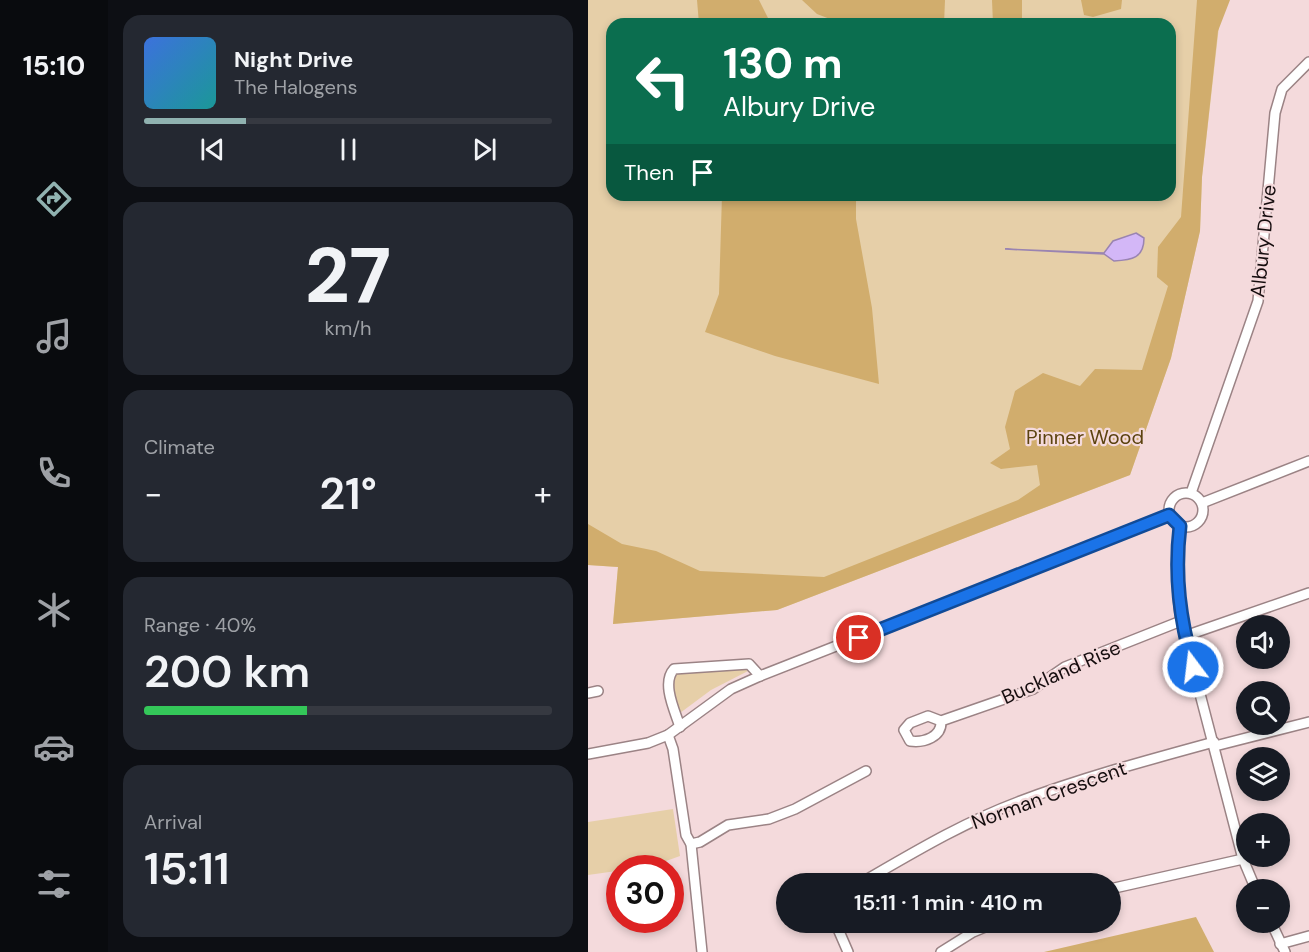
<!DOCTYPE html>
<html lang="en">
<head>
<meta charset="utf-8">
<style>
  :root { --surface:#171b24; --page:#242831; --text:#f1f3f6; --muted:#9ea1a6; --line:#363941; --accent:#90b2b0 }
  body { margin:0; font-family:"DM Sans",sans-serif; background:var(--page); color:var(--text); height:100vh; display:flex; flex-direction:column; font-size:22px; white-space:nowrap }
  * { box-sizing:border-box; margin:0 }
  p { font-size:20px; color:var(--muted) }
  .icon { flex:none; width:33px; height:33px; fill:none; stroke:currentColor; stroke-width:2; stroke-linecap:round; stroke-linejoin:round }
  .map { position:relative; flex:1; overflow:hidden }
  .sheet { display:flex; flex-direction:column; gap:15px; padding:15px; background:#0d0f14; width:480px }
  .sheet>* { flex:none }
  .banner { position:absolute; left:18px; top:18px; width:570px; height:183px; border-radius:18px; box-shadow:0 3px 9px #0003; background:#0b6e4f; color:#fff; overflow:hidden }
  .buttons { position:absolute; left:648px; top:615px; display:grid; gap:12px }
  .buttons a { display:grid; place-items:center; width:54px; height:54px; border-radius:50%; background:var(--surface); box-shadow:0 3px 9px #0003; font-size:30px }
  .speed { position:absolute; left:18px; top:855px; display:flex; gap:12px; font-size:30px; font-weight:700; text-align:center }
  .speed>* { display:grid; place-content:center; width:78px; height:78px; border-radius:50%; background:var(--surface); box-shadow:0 3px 9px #0003; line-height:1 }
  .speed .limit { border:9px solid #d22; background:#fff; color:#111 }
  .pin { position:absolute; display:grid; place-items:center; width:51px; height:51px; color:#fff; margin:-26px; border:3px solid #fff; border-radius:50%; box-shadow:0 2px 6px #0007 }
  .me { position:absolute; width:66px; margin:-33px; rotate:345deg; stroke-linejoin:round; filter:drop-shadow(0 0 4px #0008) }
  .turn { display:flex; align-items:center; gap:21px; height:126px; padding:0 18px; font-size:27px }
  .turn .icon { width:78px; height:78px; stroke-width:2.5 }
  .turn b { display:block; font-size:42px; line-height:51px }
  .then { display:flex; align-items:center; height:57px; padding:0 18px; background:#0003; gap:12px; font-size:22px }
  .big { font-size:45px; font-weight:600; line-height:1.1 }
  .sheet .card { flex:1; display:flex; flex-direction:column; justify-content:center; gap:9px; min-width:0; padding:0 21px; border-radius:18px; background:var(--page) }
  .sheet .dial { align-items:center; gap:0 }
  .dial b { font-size:78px; line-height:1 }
  .song { display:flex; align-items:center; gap:18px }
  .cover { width:72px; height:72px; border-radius:9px; background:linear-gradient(135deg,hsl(220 70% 55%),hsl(180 70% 35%)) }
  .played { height:6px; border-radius:3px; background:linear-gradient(90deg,var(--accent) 25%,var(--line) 25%) }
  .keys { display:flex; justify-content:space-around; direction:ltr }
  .heat { display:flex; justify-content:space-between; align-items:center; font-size:33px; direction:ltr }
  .charge { height:9px; border-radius:4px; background:linear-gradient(90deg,#34c759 40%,var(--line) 0) }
  .trip { position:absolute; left:188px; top:873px; width:345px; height:60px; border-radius:30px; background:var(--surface); box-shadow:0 3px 9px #0003; font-weight:600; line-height:60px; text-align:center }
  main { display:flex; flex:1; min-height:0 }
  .tab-bar { display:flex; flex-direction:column; width:108px; justify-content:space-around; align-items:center; background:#090b0e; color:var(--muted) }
  .tab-bar .icon { width:42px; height:42px }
  .tab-bar .active { color:var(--accent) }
  .tab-bar b { font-size:27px; color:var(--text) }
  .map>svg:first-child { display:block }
  .green { fill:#e6cfa8; fill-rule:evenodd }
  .forest { fill:#d1ad6d }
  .water { fill:#d3b7f7; stroke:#9a84b1; stroke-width:1.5 }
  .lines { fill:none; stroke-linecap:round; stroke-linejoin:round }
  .minor-casing { stroke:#9b8385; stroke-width:12 }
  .minor { stroke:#fff; stroke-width:9 }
  .route-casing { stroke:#114b97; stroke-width:15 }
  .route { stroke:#1a73e8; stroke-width:10 }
  .labels { text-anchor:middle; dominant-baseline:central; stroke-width:4.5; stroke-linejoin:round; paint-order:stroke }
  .street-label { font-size:20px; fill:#150d0e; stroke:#f4dadc }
  .park-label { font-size:20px; fill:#5b420f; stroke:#f4dadc }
</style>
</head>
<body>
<main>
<nav class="tab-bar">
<b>15:10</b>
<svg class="icon active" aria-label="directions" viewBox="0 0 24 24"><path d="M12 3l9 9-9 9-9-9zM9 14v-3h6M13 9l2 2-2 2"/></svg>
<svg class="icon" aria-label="music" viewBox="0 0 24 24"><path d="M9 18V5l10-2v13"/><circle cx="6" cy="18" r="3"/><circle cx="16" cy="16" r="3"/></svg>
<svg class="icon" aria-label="phone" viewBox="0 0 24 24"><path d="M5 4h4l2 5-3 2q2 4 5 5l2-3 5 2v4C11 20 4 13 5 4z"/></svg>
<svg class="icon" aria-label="climate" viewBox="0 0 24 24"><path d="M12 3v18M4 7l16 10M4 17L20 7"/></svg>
<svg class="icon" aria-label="car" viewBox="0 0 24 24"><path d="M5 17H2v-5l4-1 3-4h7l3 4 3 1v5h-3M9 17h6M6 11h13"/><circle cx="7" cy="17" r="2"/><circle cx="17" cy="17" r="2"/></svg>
<svg class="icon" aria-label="filters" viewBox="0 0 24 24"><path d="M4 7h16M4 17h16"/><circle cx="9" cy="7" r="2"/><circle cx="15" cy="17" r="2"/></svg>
</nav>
<section class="sheet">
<div class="card">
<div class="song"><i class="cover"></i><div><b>Night Drive</b><p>The Halogens</p></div></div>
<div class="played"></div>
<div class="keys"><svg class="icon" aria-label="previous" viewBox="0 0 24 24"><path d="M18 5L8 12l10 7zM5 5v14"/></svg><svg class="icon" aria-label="pause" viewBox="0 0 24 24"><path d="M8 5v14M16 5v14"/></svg><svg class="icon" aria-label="next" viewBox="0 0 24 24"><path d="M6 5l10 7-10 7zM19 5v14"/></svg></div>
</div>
<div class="card dial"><b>27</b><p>km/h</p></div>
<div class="card"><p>Climate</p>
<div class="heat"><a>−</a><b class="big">21°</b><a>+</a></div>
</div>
<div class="card"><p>Range · 40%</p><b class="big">200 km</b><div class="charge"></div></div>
<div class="card"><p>Arrival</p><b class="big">15:11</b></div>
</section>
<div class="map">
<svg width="721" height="952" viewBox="0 0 721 952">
  <rect width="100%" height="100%" fill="#f4dadc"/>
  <g class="green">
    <path d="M0 0H634L614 177 612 231 583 358 542 475 189 610 25 624 30 567 0 565ZM24 24H582V195H24Z"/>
    <polygon points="159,668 160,671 123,690 92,713 82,683 84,675 90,672"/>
    <polygon points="85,809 92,856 64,866 0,875 0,822"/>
  </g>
  <g class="forest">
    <polygon points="109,0 171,0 183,24 111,24"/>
    <polygon points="214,0 357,0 356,24 255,24 229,14"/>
    <polygon points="404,0 434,0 434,24 405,24"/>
    <polygon points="493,0 534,0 533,9 505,17 496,15"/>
    <polygon points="609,0 642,0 630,31 614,177 612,231 583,358 542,475 189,610 25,624 30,567 0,565 0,524 34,544 68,551 112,571 236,577 430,500 452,485 449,465 413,469 402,463 422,449 417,427 427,391 455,373 492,386 507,369 554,370 580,286 569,277 570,247 593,217"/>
    <polygon points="134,195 268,195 268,219 284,308 291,384 187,356 117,332 131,294"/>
    <polygon points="608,917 626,952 456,952"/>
  </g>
  <path class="water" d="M548 233 556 238C556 258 544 260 526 261L516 254 417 249 516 253 525 241Z"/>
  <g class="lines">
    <g class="minor-casing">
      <g id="minor">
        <circle cx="598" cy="510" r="17"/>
        <polyline points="603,493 670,301 687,113 694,89 721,62"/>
        <polyline points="614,503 721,461"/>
        <path d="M592 526C588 559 588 589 593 621L655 859 668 890"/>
        <polyline points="597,636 721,593"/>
        <polyline points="0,693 10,691"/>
        <path d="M353 721 340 716 322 723 316 730 322 741C336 743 354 737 353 721L445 689 477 667 593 621"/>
        <path d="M92 727C87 711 73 683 86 669L161 664 172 676"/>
        <polyline points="80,735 85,749 98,835 103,844 114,952"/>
        <polyline points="627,746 721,722"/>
        <polyline points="0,754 60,743 80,735 143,689 172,676 581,515"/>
        <polyline points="103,844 112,842 140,825 181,819 207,809 278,771"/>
        <path d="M271 884C323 854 374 823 430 802 493 778 560 760 626 742"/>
        <polyline points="522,889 655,859"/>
        <polyline points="247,922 260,952"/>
        <polyline points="683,922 697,952"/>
        <polyline points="692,944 721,936"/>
        <polyline points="353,952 385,932 409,922"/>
      </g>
    </g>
    <use href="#minor" class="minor"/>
  </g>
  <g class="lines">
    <g class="route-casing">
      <path id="route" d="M271 638 581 515 592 526C586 576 592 619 605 667"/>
    </g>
    <use href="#route" class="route"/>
  </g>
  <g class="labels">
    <g class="street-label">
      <text transform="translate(675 241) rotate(-84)">Albury Drive</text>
      <text transform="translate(473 672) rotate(-24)">Buckland Rise</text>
      <text transform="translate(461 795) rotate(-20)">Norman Crescent</text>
    </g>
    <g class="park-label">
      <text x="497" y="437">Pinner Wood</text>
    </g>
  </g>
</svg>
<div class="buttons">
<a><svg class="icon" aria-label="sound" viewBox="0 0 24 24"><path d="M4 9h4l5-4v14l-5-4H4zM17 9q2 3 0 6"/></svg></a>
<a><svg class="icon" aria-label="search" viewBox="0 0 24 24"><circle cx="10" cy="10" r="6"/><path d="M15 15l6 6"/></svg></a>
<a><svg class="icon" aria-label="layers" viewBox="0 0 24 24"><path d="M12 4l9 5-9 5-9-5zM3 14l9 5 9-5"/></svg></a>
<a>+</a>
<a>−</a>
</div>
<div class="speed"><div class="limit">30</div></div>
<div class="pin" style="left:271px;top:638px;background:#d93025"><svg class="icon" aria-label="arrive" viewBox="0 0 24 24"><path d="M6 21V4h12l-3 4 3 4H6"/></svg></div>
<svg class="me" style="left:605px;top:667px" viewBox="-20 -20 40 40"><circle r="17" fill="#1a73e8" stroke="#fff" stroke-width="3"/><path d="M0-11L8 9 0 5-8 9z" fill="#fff"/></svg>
<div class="trip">15:11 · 1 min · 410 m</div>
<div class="banner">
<div class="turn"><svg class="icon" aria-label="left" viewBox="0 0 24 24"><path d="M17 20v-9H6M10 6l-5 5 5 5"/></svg><div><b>130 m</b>Albury Drive</div></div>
<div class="then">Then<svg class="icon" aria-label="arrive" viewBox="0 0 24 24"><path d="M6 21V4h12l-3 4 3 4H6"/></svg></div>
</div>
</div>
</main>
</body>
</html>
